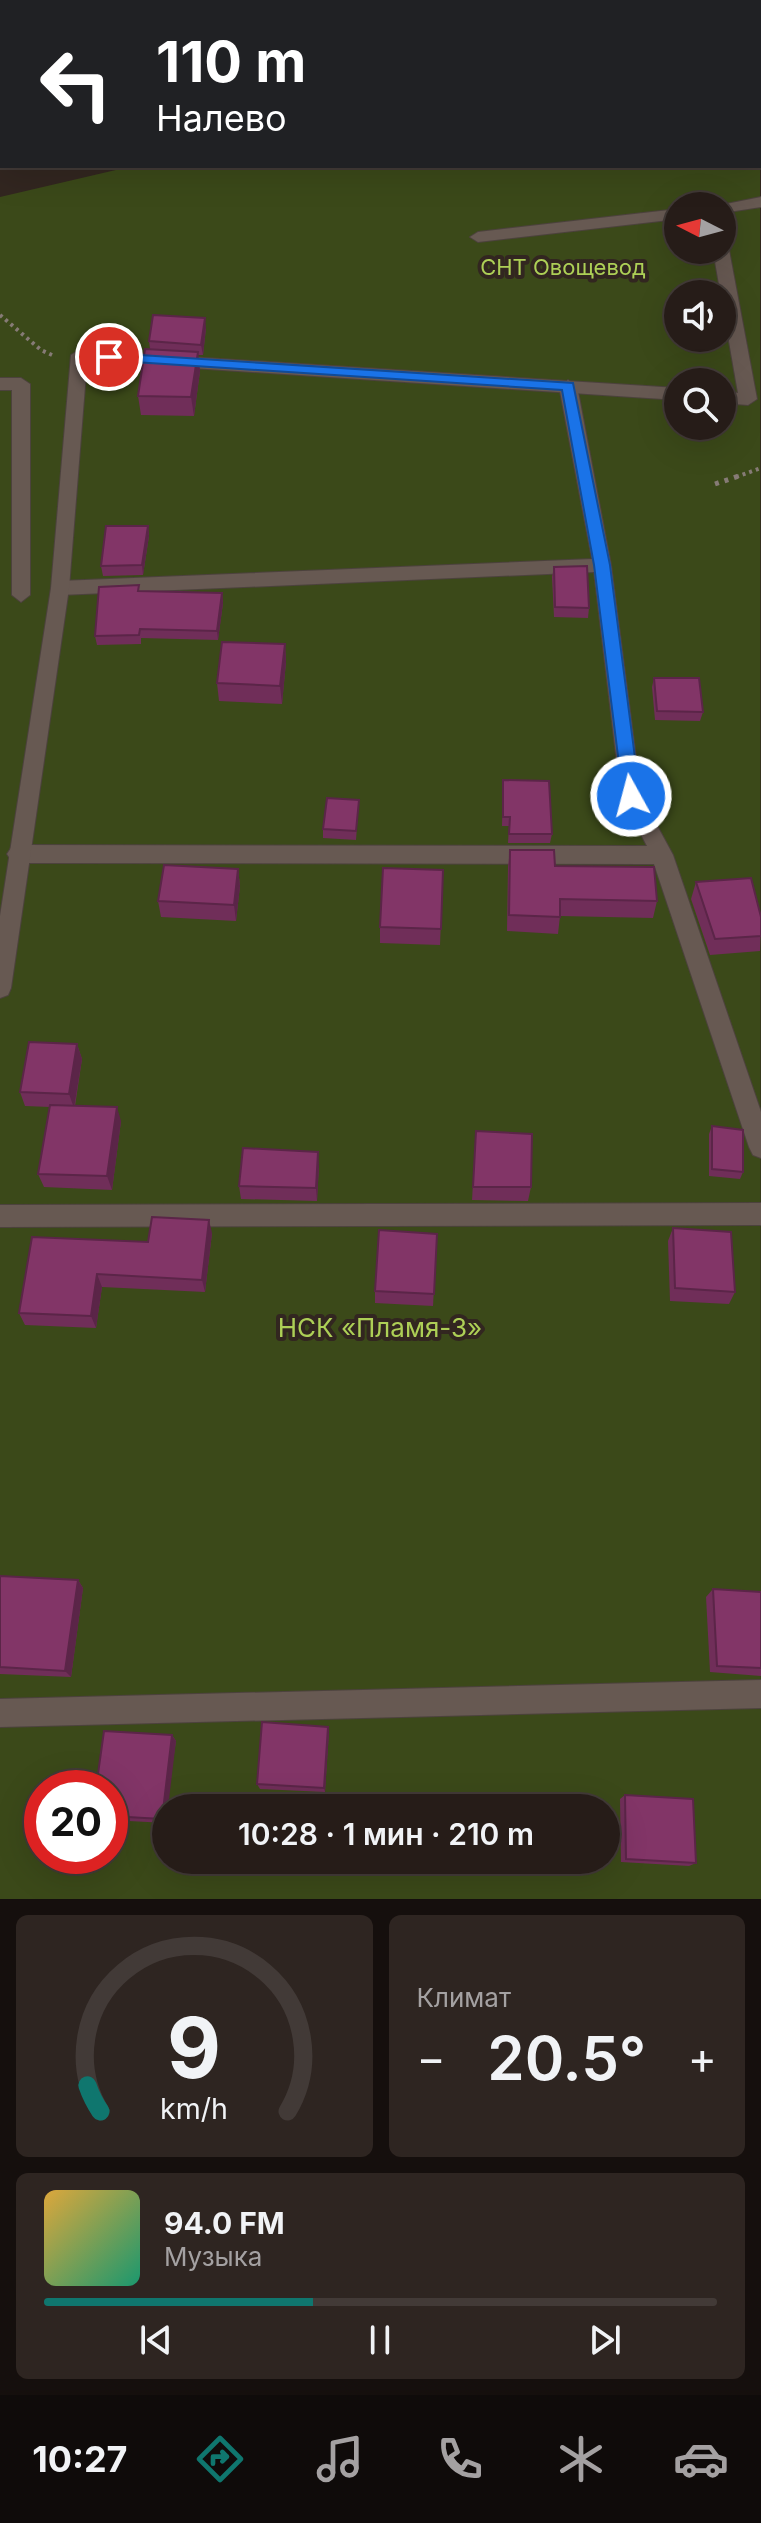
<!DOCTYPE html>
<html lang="ru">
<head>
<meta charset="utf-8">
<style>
  :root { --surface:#261c18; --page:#2e2521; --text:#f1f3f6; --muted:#a4a1a2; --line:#423a37; --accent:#0f766e }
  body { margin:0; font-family:Inter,sans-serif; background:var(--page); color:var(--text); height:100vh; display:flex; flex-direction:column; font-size:30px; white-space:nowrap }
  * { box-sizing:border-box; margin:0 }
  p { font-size:26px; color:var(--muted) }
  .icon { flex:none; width:44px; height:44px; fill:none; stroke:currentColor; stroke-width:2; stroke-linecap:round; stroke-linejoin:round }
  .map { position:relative; height:1899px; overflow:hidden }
  .details { display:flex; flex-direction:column; gap:16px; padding:16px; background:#150f0d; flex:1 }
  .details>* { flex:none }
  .top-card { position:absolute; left:0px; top:0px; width:762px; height:168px; box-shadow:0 8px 32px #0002,0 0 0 2px var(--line); background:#202124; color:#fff; overflow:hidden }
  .needle { width:52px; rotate:276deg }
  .fabs { position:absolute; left:664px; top:192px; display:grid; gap:16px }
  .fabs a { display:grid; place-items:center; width:72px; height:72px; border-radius:50%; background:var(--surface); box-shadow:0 8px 32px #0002,0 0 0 2px var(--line); font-size:40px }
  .speed { position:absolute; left:24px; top:1770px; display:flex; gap:16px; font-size:40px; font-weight:700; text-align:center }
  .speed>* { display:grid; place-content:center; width:104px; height:104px; border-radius:50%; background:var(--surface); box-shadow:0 8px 32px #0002,0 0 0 2px var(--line); line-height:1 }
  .speed .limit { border:12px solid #d22; background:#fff; color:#111 }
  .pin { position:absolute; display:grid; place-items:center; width:68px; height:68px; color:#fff; margin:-34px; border:4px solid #fff; border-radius:50%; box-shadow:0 2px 8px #0007 }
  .me { position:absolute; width:88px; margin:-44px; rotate:353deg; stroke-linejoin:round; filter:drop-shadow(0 0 6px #0008) }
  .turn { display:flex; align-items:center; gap:28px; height:168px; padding:0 24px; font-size:36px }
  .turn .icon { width:104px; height:104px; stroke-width:2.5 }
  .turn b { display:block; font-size:56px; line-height:68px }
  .big { font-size:60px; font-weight:600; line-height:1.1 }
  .details .widget { flex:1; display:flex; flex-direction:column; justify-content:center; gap:12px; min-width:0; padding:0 28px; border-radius:12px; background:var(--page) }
  .details .dial { align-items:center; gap:0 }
  .dial svg { height:208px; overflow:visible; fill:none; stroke:var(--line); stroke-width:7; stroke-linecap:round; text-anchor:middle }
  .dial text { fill:var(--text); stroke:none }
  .song { display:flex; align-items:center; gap:24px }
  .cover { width:96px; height:96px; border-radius:12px; background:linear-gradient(135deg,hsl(40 70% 55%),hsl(160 70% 35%)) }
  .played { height:8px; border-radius:4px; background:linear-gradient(90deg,var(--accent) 40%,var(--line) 40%) }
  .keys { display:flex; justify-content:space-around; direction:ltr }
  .heat { display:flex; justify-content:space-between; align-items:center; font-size:44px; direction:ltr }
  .details .tiles { flex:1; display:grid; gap:16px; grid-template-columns:1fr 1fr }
  .widget:last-child { grid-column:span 2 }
  .trip { position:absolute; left:152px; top:1794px; width:468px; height:80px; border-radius:40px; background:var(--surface); box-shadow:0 8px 32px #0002,0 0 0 2px var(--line); font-weight:600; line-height:80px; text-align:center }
  .dock { display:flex; height:128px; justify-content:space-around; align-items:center; background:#0f0b0a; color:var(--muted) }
  .dock .icon { width:56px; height:56px }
  .dock .current { color:var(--accent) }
  .dock b { font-size:36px; color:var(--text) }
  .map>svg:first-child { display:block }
  .green { fill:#3b4919; fill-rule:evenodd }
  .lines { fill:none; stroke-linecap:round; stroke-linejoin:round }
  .service-casing { stroke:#4c423d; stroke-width:2 }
  .minor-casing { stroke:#4c423d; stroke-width:2 }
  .path-far1 { stroke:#867b76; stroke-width:4; stroke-dasharray:3 4; stroke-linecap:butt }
  .path { stroke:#867b76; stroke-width:5; stroke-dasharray:4 6; stroke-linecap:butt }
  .service { fill:#675952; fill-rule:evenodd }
  .minor { fill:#675952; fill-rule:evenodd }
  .wall { fill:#702e59 }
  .shaded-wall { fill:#5b2548 }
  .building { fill:#823567; stroke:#5b2548; stroke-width:2 }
  .route { fill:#1a73e8; stroke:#114b97; stroke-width:2 }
  .labels { text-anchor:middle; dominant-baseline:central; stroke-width:8; stroke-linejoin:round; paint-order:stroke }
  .far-park-label { font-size:22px; fill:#adcf56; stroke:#322620 }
  .park-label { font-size:26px; fill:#adcf56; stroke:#322620 }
</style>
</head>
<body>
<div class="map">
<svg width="761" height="1899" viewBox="0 0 761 1899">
  <rect width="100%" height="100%" fill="#322620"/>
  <g class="green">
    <polygon points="131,0 761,0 761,2 132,2"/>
    <path d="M760 69 761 1899H0V197L133 166H760ZM678 206H722V250H678ZM678 294H722V338H678ZM678 382H722V426H678ZM42 1788H110V1856H42ZM166 1808H606V1860H166Z"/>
  </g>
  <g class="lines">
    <g class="service-casing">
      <g id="service">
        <polygon points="761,197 761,207 722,213 722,206 716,206"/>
        <polygon points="678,209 678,219 478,242 470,237 478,232"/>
        <polygon points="0,378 21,378 30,384 30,595 21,602 12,595 12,390 0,390"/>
        <polygon points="568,380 577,386 611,565 641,796 673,855 761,1112 761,1158 753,1155 749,1147 654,864 18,863 11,860 7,854 11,848 18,845 647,846 621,796 594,572 60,595 51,588 60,581 592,559 559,386"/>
        <polygon points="761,1203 761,1225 0,1227 0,1205"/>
        <polygon points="761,1680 761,1708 0,1727 0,1699"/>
      </g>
    </g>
    <g class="minor-casing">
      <g id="minor">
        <polygon points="722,245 729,250 757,399 748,405 722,403 722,391 738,393 713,250 722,250"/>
        <polygon points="79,350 678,388 678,400 87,361 69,588 11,988 8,995 0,998 0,916 51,588 71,355"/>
      </g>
    </g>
    <g class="path-far1">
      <polyline points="0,315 41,350 52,355"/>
      <polyline points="736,477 761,468"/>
    </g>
    <polyline class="path" points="715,484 742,475"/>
    <use href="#service" class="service"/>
    <use href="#minor" class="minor"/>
  </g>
  <g class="wall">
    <polygon points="206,328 203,355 198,355 200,371 194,416 141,415 138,396 150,349 149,341"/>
    <polygon points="148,526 149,536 143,575 103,576 101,566"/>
    <polygon points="554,567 589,608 588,618 554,617 552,577"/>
    <polygon points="140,591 222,593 223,603 218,640 141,638 141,644 97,645 95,636"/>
    <polygon points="285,644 286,662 282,704 219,701 217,683"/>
    <polygon points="654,678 703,712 700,721 655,720 652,687"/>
    <polygon points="503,780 552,834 550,843 508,843 509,826 502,826"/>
    <polygon points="359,800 356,840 323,838 323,829"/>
    <polygon points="510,850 657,901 653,918 560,916 558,934 507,931 508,867"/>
    <polygon points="238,869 240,886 236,921 161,917 158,901"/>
    <polygon points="443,870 440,945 380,943 380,927"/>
    <polygon points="696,882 761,917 760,951 710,955 691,899"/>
    <polygon points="77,1044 82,1059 75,1106 121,1121 112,1190 44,1187 38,1174 50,1107 25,1106 20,1092"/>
    <polygon points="712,1126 743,1172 740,1179 709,1176 709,1134"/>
    <polygon points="476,1131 531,1187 528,1201 472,1200"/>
    <polygon points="319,1166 317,1201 241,1199 239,1186"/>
    <polygon points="673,1228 735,1292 729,1304 670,1301 668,1241"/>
    <polygon points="212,1233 205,1292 102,1287 96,1328 25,1325 19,1313 148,1242"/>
    <polygon points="437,1234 433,1306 375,1303 375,1291"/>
    <polygon points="0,1576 78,1580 83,1588 71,1677 0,1674"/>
    <polygon points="713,1589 761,1592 761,1676 710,1672 706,1597"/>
    <polygon points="328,1727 329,1732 325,1792 260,1789 257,1784"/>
    <polygon points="172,1735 176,1741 166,1808 166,1823 110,1820 110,1788"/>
    <polygon points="625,1795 696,1863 689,1866 621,1862 620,1799"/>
  </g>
  <g class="shaded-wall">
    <polygon points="205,318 206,328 203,355 201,345"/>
    <polygon points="198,352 200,371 194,416 191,397"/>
    <polygon points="148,526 149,536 143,575 142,565"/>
    <polygon points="222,593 223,603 218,640 217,631"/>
    <polygon points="285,644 286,662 282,704 280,686"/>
    <polygon points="238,869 240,886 236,921 234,905"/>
    <polygon points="77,1044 82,1059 74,1108 69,1094"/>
    <polygon points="117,1107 121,1121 112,1190 107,1176"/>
    <polygon points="318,1152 319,1166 317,1201 316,1188"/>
    <polygon points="209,1220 212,1233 205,1292 202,1280"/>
    <polygon points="97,1274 102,1287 96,1328 91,1316"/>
    <polygon points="78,1580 83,1588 71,1677 65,1671"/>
    <polygon points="328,1727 329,1732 325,1792 324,1788"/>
    <polygon points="172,1735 176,1741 168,1808 166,1808 166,1823 162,1819"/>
  </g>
  <g class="building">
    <polygon points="153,315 205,318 201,345 149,341"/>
    <polygon points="145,349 198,352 191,397 138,396"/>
    <polygon points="106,526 148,526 142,565 101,566"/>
    <polygon points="587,566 589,608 555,607 554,567"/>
    <polygon points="139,585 138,591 222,593 217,631 140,629 139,635 95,636 99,587"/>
    <polygon points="222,642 285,644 280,686 217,683"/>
    <polygon points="654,678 699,678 703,712 657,711"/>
    <polygon points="503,780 549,781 552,834 509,834 510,817 503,817"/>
    <polygon points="327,798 359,800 356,831 323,829"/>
    <polygon points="510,850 554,850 555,866 654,867 657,901 560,899 560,917 509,915"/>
    <polygon points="164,865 238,869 234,905 158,901"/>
    <polygon points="383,868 443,870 441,929 380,927"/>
    <polygon points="751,878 761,917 761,936 715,939 696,882"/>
    <polygon points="29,1042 77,1044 69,1094 20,1092"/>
    <polygon points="50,1105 117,1107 107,1176 38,1174"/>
    <polygon points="712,1126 743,1130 743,1172 712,1169"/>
    <polygon points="476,1131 532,1134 531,1187 473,1187"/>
    <polygon points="243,1148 318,1152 316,1188 239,1186"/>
    <polygon points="152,1217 209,1220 202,1280 97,1274 91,1316 19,1313 32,1237 148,1242"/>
    <polygon points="673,1228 731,1232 735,1292 675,1288"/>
    <polygon points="379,1230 437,1234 434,1294 375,1291"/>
    <polygon points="0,1576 78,1580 65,1671 0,1667"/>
    <polygon points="713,1589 761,1592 761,1668 717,1666"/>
    <polygon points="262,1722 328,1727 324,1788 257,1784"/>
    <polygon points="104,1731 172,1735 162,1819 110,1816 110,1788 96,1788"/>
    <polygon points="625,1795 693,1799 696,1863 626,1859"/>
  </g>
  <polygon class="route" points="109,353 573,383 610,565 640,796 637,800 625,800 623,796 594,565 562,390 104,360 104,354"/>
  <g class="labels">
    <g class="far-park-label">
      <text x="563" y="267">СНТ Овощевод</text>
    </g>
    <g class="park-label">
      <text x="380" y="1327">НСК «Пламя-3»</text>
    </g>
  </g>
</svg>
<div class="fabs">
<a><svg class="needle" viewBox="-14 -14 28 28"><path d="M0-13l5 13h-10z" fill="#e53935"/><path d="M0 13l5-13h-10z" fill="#a4a1a2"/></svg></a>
<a><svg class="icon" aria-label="sound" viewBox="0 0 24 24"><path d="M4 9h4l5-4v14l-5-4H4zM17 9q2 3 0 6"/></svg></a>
<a><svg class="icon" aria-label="search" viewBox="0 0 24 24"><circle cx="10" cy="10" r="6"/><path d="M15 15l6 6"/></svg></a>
</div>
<div class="speed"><div class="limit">20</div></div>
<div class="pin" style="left:109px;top:357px;background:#d93025"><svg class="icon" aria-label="arrive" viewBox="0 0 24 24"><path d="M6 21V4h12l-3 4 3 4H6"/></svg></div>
<svg class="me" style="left:631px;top:796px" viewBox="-20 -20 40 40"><circle r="17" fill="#1a73e8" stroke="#fff" stroke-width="3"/><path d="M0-11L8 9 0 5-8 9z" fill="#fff"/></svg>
<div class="trip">10:28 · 1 мин · 210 m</div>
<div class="top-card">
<div class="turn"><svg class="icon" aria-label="left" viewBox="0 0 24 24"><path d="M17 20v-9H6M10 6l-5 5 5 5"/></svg><div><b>110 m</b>Налево</div></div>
</div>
</div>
<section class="details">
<div class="tiles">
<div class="widget dial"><svg viewBox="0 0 100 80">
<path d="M14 69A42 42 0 1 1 86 69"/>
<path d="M14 69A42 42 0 0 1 9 59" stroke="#0f766e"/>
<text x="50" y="56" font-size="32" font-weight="700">9</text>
<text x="50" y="72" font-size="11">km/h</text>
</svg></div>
<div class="widget"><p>Климат</p>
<div class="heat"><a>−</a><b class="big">20.5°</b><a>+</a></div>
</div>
<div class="widget">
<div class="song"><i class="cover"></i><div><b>94.0 FM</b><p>Музыка</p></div></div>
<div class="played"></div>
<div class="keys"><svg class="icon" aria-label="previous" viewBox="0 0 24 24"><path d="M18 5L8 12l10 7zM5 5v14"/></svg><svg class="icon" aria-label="pause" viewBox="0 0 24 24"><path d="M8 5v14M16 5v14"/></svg><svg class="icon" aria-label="next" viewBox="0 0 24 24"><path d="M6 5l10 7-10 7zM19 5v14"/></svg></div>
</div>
</div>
</section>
<nav class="dock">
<b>10:27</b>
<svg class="icon current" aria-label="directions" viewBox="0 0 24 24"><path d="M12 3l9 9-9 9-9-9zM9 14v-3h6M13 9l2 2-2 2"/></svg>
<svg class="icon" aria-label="music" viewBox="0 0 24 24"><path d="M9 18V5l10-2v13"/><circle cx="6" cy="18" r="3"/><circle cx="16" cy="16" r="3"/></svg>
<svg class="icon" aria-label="phone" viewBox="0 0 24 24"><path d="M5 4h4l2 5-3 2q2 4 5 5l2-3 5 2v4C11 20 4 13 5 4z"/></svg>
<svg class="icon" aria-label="climate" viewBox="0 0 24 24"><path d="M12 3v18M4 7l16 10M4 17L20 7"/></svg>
<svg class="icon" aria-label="car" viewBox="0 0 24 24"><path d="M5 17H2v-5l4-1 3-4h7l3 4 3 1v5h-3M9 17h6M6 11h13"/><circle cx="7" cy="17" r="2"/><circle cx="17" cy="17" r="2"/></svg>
</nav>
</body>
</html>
